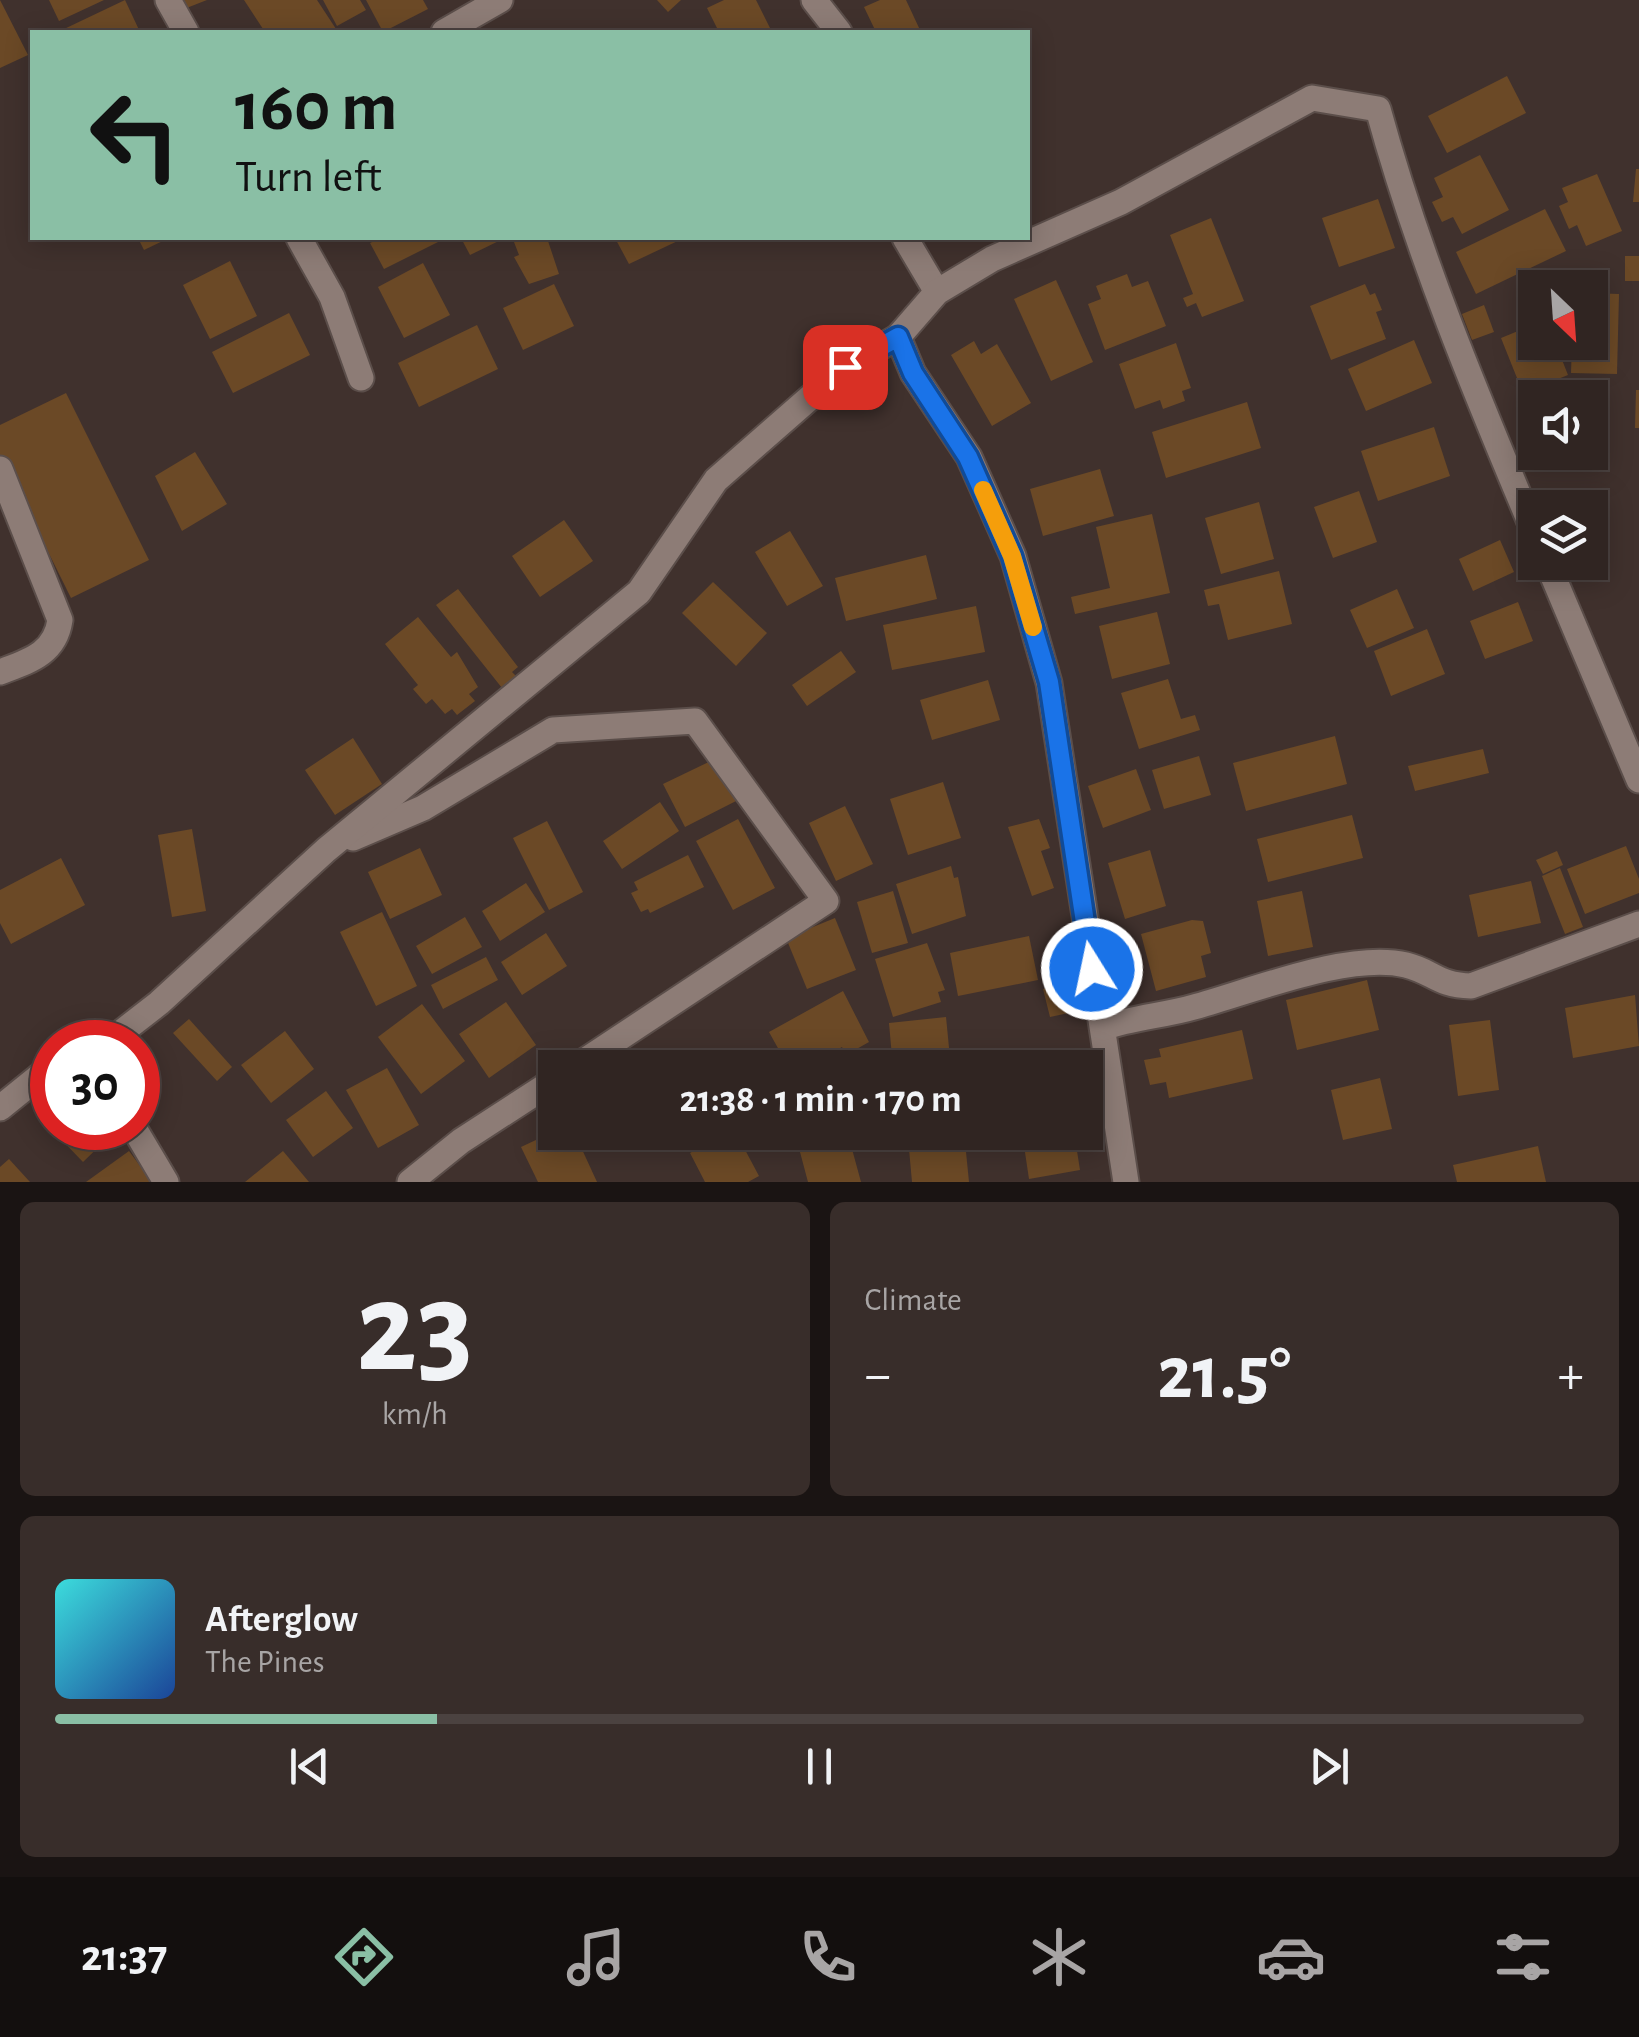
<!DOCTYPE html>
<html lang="en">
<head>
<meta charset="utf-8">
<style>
  :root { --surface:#302522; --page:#382d2a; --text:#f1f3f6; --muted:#a8a5a5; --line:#4b4240; --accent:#8abfa5 }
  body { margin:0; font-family:"Alegreya Sans",sans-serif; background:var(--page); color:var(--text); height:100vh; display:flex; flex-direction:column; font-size:38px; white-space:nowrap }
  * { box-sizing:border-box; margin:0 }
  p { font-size:32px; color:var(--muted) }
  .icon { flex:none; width:55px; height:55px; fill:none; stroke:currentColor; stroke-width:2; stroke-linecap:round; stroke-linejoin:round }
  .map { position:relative; height:1182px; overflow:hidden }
  .details { display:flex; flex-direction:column; gap:20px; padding:20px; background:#1a1413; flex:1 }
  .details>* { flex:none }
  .hud { position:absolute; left:30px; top:30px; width:1000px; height:210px; border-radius:0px; box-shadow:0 5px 25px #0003,0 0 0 2px var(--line); background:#8abfa5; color:#111; overflow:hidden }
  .needle { width:65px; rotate:155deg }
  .buttons { position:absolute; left:1518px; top:270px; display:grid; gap:20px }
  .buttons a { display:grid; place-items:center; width:90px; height:90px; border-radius:0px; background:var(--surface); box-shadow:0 5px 25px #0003,0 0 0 2px var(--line); font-size:50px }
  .speed { position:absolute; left:30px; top:1020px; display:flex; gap:20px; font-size:50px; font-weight:700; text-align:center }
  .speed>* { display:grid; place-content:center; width:130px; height:130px; border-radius:50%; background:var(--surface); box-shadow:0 5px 25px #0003,0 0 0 2px var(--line); line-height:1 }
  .speed .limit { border:15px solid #d22; background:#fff; color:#111 }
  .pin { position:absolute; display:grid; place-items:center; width:85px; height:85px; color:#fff; margin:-42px; border-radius:20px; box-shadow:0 5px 15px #0006 }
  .me { position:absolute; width:110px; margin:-55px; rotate:350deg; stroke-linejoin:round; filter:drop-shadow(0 0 8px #0008) }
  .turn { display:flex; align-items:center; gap:35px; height:210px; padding:0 40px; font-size:45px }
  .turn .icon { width:130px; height:130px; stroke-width:2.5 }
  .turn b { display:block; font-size:70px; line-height:85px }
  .big { font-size:75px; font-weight:600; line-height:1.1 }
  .details .widget { flex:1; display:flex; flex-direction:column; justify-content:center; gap:15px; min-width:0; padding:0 35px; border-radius:15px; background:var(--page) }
  .details .dial { align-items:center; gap:0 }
  .dial b { font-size:130px; line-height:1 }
  .song { display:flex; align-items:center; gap:30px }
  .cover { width:120px; height:120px; border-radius:15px; background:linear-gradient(135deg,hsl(180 70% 55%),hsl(220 70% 35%)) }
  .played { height:10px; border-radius:5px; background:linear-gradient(90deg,var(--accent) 25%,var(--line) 25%) }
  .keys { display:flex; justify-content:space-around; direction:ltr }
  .heat { display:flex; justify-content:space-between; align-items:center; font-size:55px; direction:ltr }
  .details .tiles { flex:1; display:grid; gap:20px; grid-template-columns:1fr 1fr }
  .widget:last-child { grid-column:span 2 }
  .trip { position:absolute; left:538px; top:1050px; width:565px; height:100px; border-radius:0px; background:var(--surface); box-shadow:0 5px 25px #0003,0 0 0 2px var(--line); font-weight:600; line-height:100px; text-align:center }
  .menu { display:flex; height:160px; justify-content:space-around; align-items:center; background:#130f0e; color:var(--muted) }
  .menu .icon { width:70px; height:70px }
  .menu .current { color:var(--accent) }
  .menu b { font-size:45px; color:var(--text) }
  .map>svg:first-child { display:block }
  .building { fill:#6b4926 }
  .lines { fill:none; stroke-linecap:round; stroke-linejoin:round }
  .minor-casing { stroke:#5b4e4a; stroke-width:29 }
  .minor { stroke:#8d7c76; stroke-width:25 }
  .route-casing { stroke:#114b97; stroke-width:25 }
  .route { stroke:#1a73e8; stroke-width:18 }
  .slow { stroke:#f59e0b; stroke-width:18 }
</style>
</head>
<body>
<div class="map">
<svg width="1639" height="1182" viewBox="0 0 1639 1182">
  <rect width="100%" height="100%" fill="#40312d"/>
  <g class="building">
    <polygon points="0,0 28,55 0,68"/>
    <polygon points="49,0 104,0 59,21"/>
    <polygon points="125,0 140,32 64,32 62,30"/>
    <polygon points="181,0 207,0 184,9"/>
    <polygon points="244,0 317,0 338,32 265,32"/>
    <polygon points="323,0 360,0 366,10 337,26"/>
    <polygon points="366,0 423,0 428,9 383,32"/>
    <polygon points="657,0 681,0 668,12"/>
    <polygon points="724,0 756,0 772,32 719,32 707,8"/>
    <polygon points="880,0 906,0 920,30 876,32 864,7"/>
    <polygon points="1507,76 1526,113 1447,153 1428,116"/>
    <polygon points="1480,155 1509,210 1462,234 1453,217 1442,222 1432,202 1443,197 1434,178"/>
    <polygon points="1636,169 1639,169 1639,202 1633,202"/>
    <polygon points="1597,174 1622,231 1586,246 1577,225 1569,229 1559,206 1568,202 1562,188"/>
    <polygon points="1378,199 1395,248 1339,267 1322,218"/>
    <polygon points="1545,209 1566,251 1476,294 1456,252"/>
    <polygon points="1211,218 1244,301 1202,317 1196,303 1187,307 1183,298 1193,294 1170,235"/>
    <polygon points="138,238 169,238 144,250"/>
    <polygon points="381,238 446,238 384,269 370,243"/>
    <polygon points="461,238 505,238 470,255"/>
    <polygon points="526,238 547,238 559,274 529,284 514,257 519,255 514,242"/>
    <polygon points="615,238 684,238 629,264"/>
    <rect x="1625" y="256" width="14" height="25"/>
    <polygon points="230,261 257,316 210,339 183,285"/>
    <polygon points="423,263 450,315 404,338 378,287"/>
    <polygon points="1127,274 1132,287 1148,281 1166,326 1105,350 1088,304 1101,299 1096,286"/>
    <polygon points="1056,280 1093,362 1051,381 1014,299"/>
    <polygon points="554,284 574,326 523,350 503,308"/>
    <polygon points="1365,284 1370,295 1375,293 1382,310 1376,312 1386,339 1331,360 1310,306"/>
    <polygon points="1590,293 1619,294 1617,374 1571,373 1572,342 1590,342"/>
    <polygon points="1484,305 1494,332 1472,340 1462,314"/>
    <polygon points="289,313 310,355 233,393 212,352"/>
    <polygon points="1535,324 1535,342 1555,342 1568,375 1523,393 1501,338"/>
    <polygon points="477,325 498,369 419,407 398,363"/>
    <polygon points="1414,340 1432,383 1366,411 1348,369"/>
    <polygon points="974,341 981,354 997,344 1031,403 992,426 951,355"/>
    <polygon points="1176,343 1191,388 1182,391 1185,401 1163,409 1160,400 1135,409 1119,364"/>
    <polygon points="1636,390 1639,390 1639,428 1635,428"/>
    <polygon points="66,393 149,560 71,598 0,455 0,425"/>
    <polygon points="1247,402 1261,448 1166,478 1152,432"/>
    <polygon points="1591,409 1604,449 1559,463 1556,452 1590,452"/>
    <polygon points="1434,427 1450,476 1378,501 1361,451"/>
    <polygon points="195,452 227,504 182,531 155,476"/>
    <polygon points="1100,469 1114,516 1043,536 1030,489"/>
    <polygon points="1359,491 1377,542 1333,558 1314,507"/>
    <polygon points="1259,502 1274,559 1221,574 1205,518"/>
    <polygon points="1152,514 1170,593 1075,614 1071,597 1110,588 1096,527"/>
    <polygon points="564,520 593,561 540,597 512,556"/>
    <polygon points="790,531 823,586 787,606 755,552"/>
    <polygon points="1500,540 1514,572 1473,591 1459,559"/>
    <polygon points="926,555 937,599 846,621 835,578"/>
    <polygon points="1279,571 1292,624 1228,640 1219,604 1208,606 1204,590"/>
    <polygon points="713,582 767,633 736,666 682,613"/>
    <polygon points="458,589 518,667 512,672 517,677 502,688 436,605"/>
    <polygon points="1397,589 1414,628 1367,648 1350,610"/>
    <polygon points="1518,602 1533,641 1485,659 1470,621"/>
    <polygon points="976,606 985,652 892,670 883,625"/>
    <polygon points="1157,612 1170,664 1112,679 1099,626"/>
    <polygon points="418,617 451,657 457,652 478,687 469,694 475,701 457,715 452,709 445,714 432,699 426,704 413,689 418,685 385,644"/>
    <polygon points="1427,629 1445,674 1391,696 1374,651"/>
    <polygon points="841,651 856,672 807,706 792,685"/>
    <polygon points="1168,679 1181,719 1195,715 1200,730 1139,749 1121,693"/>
    <polygon points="988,680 1000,720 932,740 920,700"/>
    <polygon points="1335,736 1347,784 1246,811 1233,763"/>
    <polygon points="353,738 382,784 335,815 305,770"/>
    <polygon points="1483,749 1489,773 1415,791 1408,766"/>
    <polygon points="1199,756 1211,795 1164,809 1152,770"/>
    <polygon points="717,758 738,800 685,827 663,784"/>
    <polygon points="1136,769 1151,810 1103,828 1088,786"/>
    <polygon points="943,782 961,838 908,855 890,799"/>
    <polygon points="660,802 679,831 622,869 603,841"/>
    <polygon points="845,806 873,864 836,881 809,823"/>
    <polygon points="1352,815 1363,858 1268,882 1257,839"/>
    <polygon points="738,819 775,888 733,910 696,841"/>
    <polygon points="1039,819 1050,848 1041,851 1054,888 1032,896 1008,827"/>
    <polygon points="547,821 583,892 549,910 513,838"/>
    <polygon points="192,829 206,911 172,917 158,835"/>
    <polygon points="1626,846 1639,879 1639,893 1585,914 1567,869"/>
    <polygon points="420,848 442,895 390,919 368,872"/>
    <polygon points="1150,850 1166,906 1125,919 1108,863"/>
    <polygon points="1557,851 1563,865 1543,874 1536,860"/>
    <polygon points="688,855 704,887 650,913 648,909 641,912 631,893 638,890 634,882"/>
    <polygon points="61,858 85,905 11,944 0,923 0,890"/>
    <polygon points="951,866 954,878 958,877 966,916 912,934 896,884"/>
    <polygon points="1560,868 1583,927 1565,934 1542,876"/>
    <polygon points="1531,881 1541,923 1478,937 1469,895"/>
    <polygon points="526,883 545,912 500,941 482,911"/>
    <polygon points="893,891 908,943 872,953 857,902"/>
    <polygon points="1302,891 1313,947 1268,956 1257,901"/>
    <polygon points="382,912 417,986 376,1006 340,932"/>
    <polygon points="465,917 482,947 432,974 416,946"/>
    <polygon points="835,918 856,970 807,989 786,938"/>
    <polygon points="1192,920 1203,921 1211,953 1201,956 1206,977 1156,991 1141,934"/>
    <polygon points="546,933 567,966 522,995 501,962"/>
    <polygon points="1029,936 1038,980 958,996 950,953"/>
    <polygon points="927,943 945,990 938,992 941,1002 893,1017 875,959"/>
    <polygon points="486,957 498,980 443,1009 431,985"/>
    <polygon points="1367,980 1379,1030 1297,1050 1286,1000"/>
    <polygon points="1072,983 1078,1011 1050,1017 1043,989"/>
    <polygon points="843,991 869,1042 846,1055 842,1047 806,1067 804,1063 789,1068 769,1032"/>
    <polygon points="1635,995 1639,1046 1573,1058 1565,1008"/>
    <polygon points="506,1002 536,1045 489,1078 459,1034"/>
    <polygon points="422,1004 465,1061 421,1094 378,1037"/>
    <polygon points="946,1017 951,1068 893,1068 889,1023"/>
    <polygon points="189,1019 232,1067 217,1081 173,1033"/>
    <polygon points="1490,1020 1499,1090 1458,1096 1449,1025"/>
    <polygon points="1242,1030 1253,1079 1169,1098 1166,1082 1150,1085 1144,1060 1161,1057 1159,1049"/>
    <polygon points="285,1031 314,1069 271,1103 241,1065"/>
    <polygon points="387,1068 419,1125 378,1148 346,1090"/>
    <polygon points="1380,1078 1392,1129 1343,1140 1331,1090"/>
    <polygon points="326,1091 353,1128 313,1157 286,1120"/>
    <polygon points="61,1128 106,1128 112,1134 83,1162 55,1133"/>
    <polygon points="555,1131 574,1132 597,1182 538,1182 521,1147"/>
    <polygon points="727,1132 755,1132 757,1137 743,1146 759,1176 748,1182 705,1182 690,1153"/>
    <polygon points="964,1132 969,1182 912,1182 908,1138"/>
    <polygon points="1074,1132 1080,1170 1029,1179 1023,1139"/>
    <polygon points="849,1138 861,1182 808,1182 800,1152"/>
    <polygon points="1538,1146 1546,1182 1457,1182 1453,1165"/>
    <polygon points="129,1151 152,1182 86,1182"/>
    <polygon points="283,1151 309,1182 245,1182"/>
    <polygon points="9,1159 30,1182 0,1182 0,1167"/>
  </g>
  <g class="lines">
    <g class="minor-casing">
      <g id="minor">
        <polyline points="168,0 186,32"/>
        <polyline points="814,0 839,32"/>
        <polyline points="444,32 500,0"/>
        <polyline points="299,238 332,297 361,378"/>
        <polyline points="905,238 937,292"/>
        <polyline points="898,337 913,373 969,457 1013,556 1049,683 1126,1182"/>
        <path d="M0 469 60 620C55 654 29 661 0 672"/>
        <polyline points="1547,562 1639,780"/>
        <polyline points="353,838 423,808 553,730 695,721 826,901 574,1068"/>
        <path d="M1103 1028C1133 1017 1163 1016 1194 1007 1250 992 1349 951 1406 965 1434 972 1437 985 1471 986L1639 924"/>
        <path d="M109 1042 159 1003 326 850 639 592 716 480 845 367 898 337 937 292 992 259 1121 202 1312 98 1378 109C1418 255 1476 394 1535 534"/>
        <polyline points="0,1108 52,1066"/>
        <polyline points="134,1128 166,1182"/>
        <polyline points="410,1182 461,1141 555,1080"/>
      </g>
    </g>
    <use href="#minor" class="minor"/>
  </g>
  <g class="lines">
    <g class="route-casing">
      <polyline id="route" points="845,367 898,337 913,373 968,457 1012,556 1049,682 1092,969"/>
    </g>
    <use href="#route" class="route"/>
    <polyline class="slow" points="983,490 1012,556 1033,627"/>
  </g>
</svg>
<div class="buttons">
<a><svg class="needle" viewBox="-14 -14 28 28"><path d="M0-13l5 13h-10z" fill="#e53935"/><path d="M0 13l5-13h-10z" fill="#a8a5a5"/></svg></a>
<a><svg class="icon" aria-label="sound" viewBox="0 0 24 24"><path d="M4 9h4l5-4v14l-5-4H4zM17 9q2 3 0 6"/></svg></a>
<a><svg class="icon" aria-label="layers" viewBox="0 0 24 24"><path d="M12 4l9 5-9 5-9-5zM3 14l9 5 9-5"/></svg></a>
</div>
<div class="speed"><div class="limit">30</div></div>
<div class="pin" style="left:845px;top:367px;background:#d93025"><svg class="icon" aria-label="arrive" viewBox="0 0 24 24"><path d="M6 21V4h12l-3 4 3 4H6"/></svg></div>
<svg class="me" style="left:1092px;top:969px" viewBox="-20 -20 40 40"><circle r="17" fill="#1a73e8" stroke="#fff" stroke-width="3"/><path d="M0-11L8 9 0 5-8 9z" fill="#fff"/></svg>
<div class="trip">21:38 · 1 min · 170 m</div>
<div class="hud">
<div class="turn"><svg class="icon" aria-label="left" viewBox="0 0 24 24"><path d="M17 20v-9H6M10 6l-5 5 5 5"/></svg><div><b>160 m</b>Turn left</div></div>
</div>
</div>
<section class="details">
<div class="tiles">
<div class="widget dial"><b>23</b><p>km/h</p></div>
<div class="widget"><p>Climate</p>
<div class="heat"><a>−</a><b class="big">21.5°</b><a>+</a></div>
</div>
<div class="widget">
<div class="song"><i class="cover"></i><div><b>Afterglow</b><p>The Pines</p></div></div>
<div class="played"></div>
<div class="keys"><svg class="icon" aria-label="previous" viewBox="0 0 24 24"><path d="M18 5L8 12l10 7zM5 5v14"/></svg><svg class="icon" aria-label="pause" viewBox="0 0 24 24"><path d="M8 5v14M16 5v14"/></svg><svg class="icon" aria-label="next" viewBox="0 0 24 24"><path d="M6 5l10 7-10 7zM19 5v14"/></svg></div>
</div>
</div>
</section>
<nav class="menu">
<b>21:37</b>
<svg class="icon current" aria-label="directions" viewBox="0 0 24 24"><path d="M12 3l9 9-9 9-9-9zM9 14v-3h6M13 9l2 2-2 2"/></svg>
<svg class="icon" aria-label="music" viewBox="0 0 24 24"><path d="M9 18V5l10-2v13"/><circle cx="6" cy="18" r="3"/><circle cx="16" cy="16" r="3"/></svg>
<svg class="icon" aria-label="phone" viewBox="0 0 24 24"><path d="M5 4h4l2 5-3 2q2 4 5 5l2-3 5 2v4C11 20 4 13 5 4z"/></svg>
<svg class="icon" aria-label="climate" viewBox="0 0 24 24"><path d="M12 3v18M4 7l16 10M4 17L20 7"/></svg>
<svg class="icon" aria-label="car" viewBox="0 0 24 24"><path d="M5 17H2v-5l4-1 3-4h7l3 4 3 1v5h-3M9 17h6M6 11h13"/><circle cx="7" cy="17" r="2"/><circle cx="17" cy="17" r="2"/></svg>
<svg class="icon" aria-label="filters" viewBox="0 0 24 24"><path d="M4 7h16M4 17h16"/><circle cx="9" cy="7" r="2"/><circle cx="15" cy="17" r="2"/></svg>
</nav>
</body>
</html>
